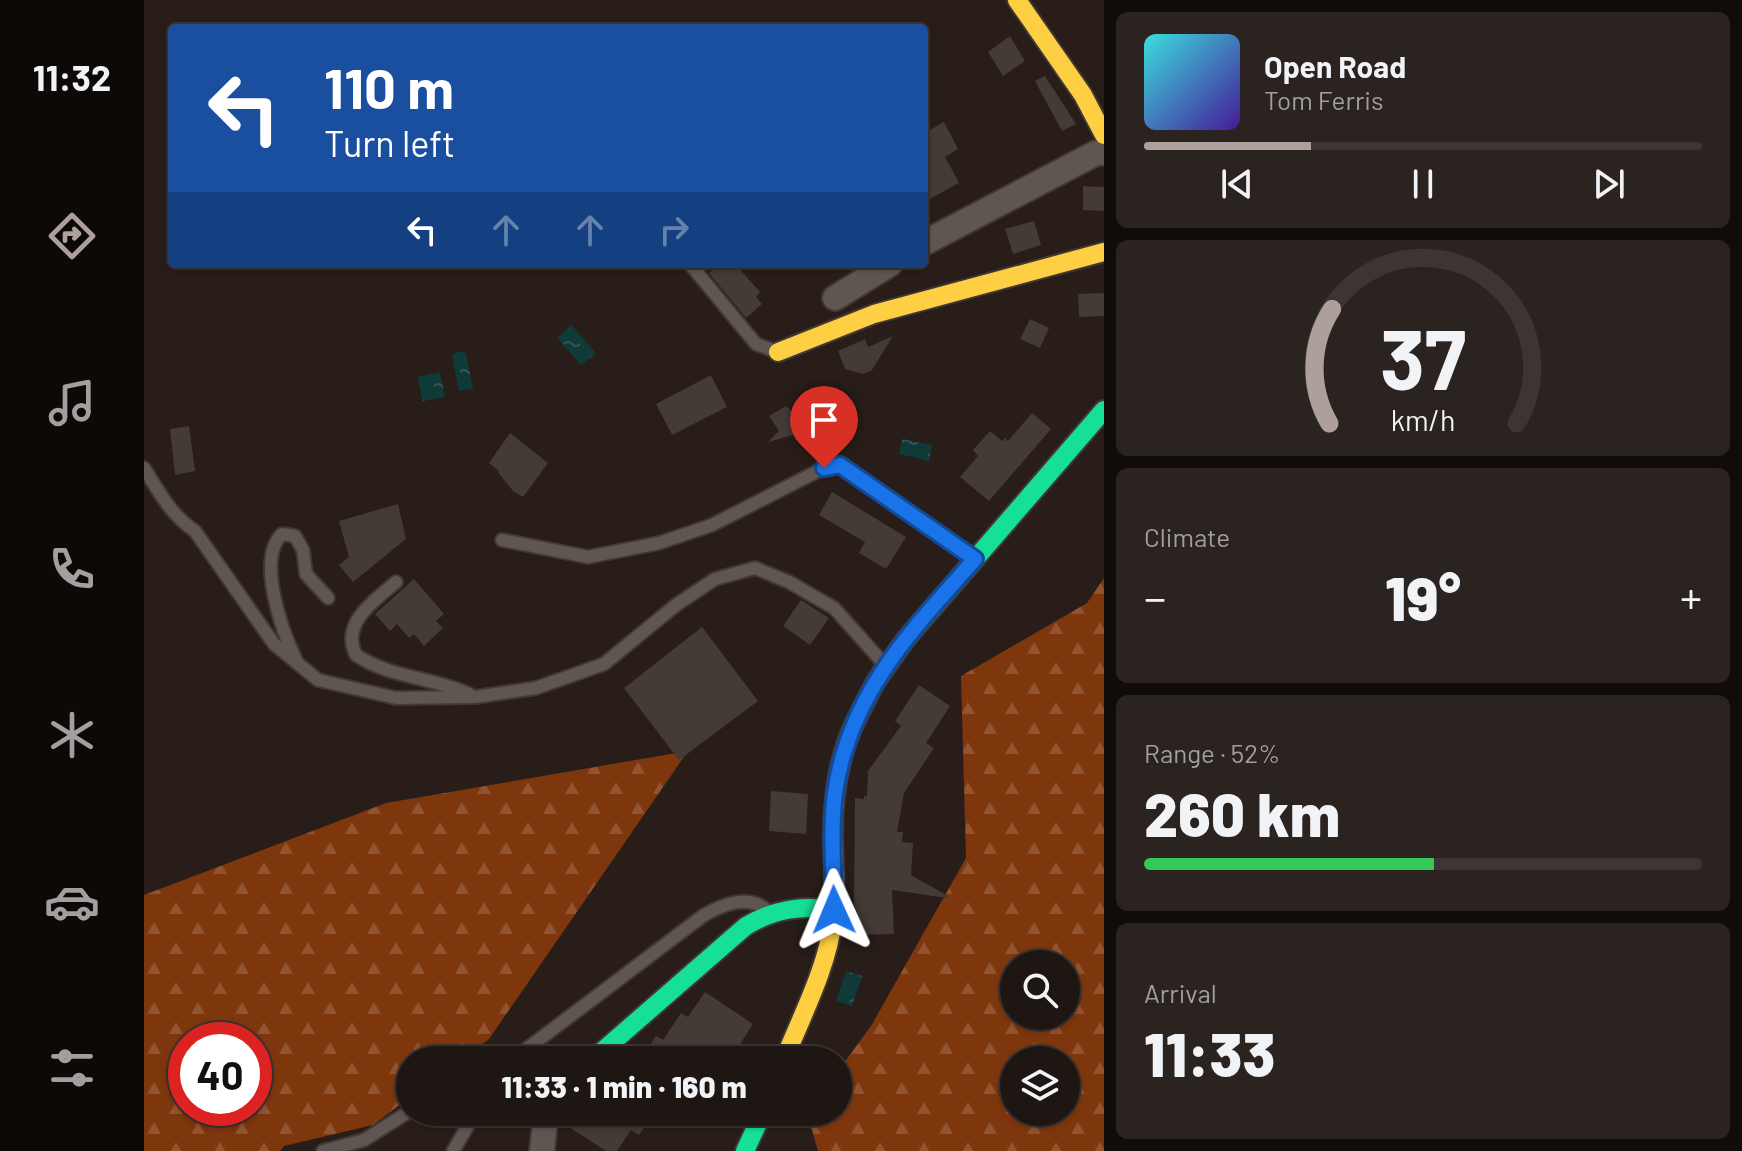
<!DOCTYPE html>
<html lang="en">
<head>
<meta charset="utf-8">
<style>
  :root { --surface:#1e1612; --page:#2b2320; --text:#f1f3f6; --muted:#a19f9f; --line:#3c3532; --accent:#ada09a }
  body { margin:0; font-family:Barlow,sans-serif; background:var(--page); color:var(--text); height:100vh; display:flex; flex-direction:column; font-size:30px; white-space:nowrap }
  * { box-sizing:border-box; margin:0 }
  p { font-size:26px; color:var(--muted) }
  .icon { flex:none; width:44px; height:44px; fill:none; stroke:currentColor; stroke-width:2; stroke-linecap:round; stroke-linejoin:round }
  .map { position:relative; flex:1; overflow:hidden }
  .details { display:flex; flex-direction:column; gap:12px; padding:12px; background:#100c0a; width:638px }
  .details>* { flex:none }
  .guide { position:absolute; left:24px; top:24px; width:760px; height:244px; border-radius:8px; box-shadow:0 2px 6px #0004,0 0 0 2px var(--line); background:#1a4fa0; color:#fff; overflow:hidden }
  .controls { position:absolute; left:856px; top:950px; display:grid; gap:16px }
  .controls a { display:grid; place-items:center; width:80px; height:80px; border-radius:50%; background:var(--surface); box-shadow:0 2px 6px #0004,0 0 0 2px var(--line); font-size:40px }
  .speed { position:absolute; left:24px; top:1022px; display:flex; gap:16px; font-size:40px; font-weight:700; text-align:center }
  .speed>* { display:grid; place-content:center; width:104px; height:104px; border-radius:50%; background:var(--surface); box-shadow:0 2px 6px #0004,0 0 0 2px var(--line); line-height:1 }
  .speed .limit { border:12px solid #d22; background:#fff; color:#111 }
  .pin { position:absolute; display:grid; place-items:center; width:68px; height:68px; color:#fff; margin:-82px -34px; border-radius:50% 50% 50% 0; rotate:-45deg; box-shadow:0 0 8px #0007 }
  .pin .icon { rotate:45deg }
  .me { position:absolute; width:88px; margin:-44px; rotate:359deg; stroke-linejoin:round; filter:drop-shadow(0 0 6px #0008) }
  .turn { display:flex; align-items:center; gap:28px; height:168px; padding:0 24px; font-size:36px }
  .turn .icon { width:104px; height:104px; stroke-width:2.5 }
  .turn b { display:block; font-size:56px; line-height:68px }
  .lanes { display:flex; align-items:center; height:76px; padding:0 24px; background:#0003; justify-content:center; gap:40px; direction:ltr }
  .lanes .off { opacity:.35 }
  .big { font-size:60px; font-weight:800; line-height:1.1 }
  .details .widget { flex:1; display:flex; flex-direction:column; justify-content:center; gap:12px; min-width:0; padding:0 28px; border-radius:12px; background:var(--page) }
  .details .dial { align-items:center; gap:0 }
  .dial svg { height:208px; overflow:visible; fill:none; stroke:var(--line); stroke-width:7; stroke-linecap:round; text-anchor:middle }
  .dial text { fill:var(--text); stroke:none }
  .song { display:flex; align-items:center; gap:24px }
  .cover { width:96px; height:96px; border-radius:12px; background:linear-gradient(135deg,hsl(180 70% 55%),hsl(260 70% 35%)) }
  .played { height:8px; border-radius:4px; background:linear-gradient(90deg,var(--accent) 30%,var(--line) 30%) }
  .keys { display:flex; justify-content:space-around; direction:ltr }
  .heat { display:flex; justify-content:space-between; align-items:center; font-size:44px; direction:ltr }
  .charge { height:12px; border-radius:6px; background:linear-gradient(90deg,#34c759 52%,var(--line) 0) }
  .trip { position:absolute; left:252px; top:1046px; width:456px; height:80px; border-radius:40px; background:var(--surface); box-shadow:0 2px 6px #0004,0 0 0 2px var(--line); font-weight:800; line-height:80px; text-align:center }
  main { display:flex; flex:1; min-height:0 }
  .tab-bar { display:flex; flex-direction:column; width:144px; justify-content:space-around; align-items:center; background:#0c0907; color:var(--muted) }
  .tab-bar .icon { width:56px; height:56px }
  .tab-bar .active { color:var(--accent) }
  .tab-bar b { font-size:36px; color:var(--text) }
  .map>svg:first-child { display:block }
  .forest { fill:url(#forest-firs); fill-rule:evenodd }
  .water { fill:url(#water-ripples) }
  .building { fill:#443b36 }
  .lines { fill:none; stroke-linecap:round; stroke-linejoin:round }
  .lane-casing { stroke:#413835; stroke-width:16 }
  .street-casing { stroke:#413835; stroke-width:28 }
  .fast-casing { stroke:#413835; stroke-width:22 }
  .slow-casing { stroke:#413835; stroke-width:22 }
  .lane { stroke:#5f5551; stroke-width:12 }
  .street { stroke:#5f5551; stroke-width:24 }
  .fast { stroke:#16e098; stroke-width:18 }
  .slow { stroke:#ffcf43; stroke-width:18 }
  .route-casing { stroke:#114b97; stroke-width:20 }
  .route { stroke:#1a73e8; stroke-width:14 }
</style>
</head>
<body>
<main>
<nav class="tab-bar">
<b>11:32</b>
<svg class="icon active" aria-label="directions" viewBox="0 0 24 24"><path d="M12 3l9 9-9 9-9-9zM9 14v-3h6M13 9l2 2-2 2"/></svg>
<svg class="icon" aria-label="music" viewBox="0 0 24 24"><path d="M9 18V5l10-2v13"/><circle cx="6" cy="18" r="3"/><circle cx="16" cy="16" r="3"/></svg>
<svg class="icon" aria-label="phone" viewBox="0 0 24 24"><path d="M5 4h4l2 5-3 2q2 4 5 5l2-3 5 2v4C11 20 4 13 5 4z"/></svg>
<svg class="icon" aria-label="climate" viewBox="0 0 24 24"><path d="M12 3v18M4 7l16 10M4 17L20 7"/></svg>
<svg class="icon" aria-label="car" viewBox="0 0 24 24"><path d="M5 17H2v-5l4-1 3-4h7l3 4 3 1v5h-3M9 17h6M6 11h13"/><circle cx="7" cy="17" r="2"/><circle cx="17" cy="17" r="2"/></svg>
<svg class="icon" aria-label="filters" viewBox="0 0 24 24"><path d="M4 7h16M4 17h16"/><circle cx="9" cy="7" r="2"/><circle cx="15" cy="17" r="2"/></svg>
</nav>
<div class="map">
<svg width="960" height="1151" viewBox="0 0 960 1151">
  <defs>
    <pattern id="forest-firs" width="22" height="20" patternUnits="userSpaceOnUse" patternTransform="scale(2)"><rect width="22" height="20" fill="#7e360d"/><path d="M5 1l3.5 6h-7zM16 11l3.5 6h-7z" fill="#915330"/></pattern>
    <pattern id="water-ripples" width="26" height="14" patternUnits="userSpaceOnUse" patternTransform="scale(2)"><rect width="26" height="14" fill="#103a38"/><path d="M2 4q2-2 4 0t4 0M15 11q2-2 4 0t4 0" fill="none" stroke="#335654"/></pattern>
  </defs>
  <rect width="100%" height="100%" fill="#281d18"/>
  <g class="forest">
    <path d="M960 578V1151H674L663 1113 694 1112V1071L727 1026 822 858 817 676 943 603ZM870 964H922V1016H870ZM870 1060H922V1112H870Z"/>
    <path d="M544 751 345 1039 316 1060H266V1097L229 1125 140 1146 136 1151H0V895L242 803ZM42 1040H110V1108H42Z"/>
  </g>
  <g class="water">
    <polygon points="427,325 452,353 437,365 413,338"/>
    <polygon points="314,351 322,353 329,389 315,391 308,356"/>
    <polygon points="296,372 301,397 279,401 273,377"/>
    <polygon points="758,439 788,445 785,461 755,454"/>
    <polygon points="702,971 718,976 708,1006 692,1001"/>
  </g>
  <g class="building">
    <polygon points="866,36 881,61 859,76 844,52"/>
    <polygon points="901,76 932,124 918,131 891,81"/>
    <polygon points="780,119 786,130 800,122 814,149 801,157 815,183 780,202"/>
    <polygon points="939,186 960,187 960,211 939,210"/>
    <polygon points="890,221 897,245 869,254 861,229"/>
    <polygon points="575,264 591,264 616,292 612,297 618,304 602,318 565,273"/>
    <polygon points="960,293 960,316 935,317 934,294"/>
    <polygon points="886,319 905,328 896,348 876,339"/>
    <polygon points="749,336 728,370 719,374 701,369 694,351 721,339 724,347"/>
    <polygon points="567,375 583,407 528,435 512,404"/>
    <polygon points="662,404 681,420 671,429 624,442 635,431 625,416 642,406 652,415"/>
    <polygon points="888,413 907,429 845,501 816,477 834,456 829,450 846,431 858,441 861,438 864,441"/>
    <polygon points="45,426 51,471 31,475 26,429"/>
    <polygon points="366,433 404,463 379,497 369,491 354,472 355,471 345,463"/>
    <polygon points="688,492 762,537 742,569 715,553 721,542 675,515"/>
    <polygon points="254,504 262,539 209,582 195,565 205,557 195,521"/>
    <polygon points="270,579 300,614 292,621 299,628 280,646 270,634 265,638 253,624 246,631 231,614"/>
    <polygon points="657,600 685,618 666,645 639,626"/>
    <polygon points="558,627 614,701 535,760 480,688"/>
    <polygon points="775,685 806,706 782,743 790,748 760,793 753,832 759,832 758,842 769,843 767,875 804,896 803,898 748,890 750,934 717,935 716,922 712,923 710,904 711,798 720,799 720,796 723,796 724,771 757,726 751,721"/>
    <polygon points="627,791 664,794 662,834 625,831"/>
    <polygon points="561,992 609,1024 593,1049 586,1045 576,1060 496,1060 512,1036 519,1040 537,1013 544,1017"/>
    <polygon points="431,1112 510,1112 495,1135 487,1130 473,1151 462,1151 422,1125"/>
  </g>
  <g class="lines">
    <g class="lane-casing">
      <g id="lane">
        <polyline points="546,264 612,344 631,351"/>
        <path d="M0 468C15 492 27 515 51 531L130 644 174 680 252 698 331 697 392 688 460 664 532 605 571 579 611 568 645 582 690 608 741 665"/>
        <polyline points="358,540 444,557 515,543 568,525 680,468 696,465 829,557"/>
        <path d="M252 582C231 600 196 623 212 655 246 678 288 677 325 694"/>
        <path d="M152 660C138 631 112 559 138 534L151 536 159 550 162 574 184 598"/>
        <path d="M368 1060 560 915C580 904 604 894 623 910"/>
        <polyline points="179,1151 220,1140 266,1111"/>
        <polyline points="309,1151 332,1112"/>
      </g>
    </g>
    <g class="street-casing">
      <g id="street">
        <polyline points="780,243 952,153 960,153"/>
        <polyline points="691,298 746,264"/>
        <polyline points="398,1151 402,1112"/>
      </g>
    </g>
    <g class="fast-casing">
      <g id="fast">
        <polyline points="712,720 732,681 762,639 960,410"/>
        <path d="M448 1060 602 926C631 909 657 905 690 910"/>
        <polyline points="601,1151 619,1112"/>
      </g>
    </g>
    <g class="slow-casing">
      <g id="slow">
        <polyline points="873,0 939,95 960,135"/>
        <polyline points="634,352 730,314 960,252"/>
        <path d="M640 1060C658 1015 683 969 689 920 693 892 689 863 689 834 689 795 695 755 712 720"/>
      </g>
    </g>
    <use href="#lane" class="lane"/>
    <use href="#street" class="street"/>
    <use href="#fast" class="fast"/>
    <use href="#slow" class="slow"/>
  </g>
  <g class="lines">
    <g class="route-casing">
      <path id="route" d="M680 468 696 465 831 559C768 630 705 694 691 793 686 831 690 871 690 910"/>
    </g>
    <use href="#route" class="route"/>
  </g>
</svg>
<div class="controls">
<a><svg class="icon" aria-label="search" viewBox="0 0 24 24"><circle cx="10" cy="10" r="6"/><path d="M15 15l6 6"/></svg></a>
<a><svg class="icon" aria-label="layers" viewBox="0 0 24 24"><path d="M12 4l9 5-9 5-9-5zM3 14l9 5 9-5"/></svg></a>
</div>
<div class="speed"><div class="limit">40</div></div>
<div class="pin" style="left:680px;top:468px;background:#d93025"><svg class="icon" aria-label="arrive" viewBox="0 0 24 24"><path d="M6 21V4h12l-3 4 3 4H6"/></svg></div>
<svg class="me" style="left:690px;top:910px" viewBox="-20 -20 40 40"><path d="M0-17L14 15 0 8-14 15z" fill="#1a73e8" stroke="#fff" stroke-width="4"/></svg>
<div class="trip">11:33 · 1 min · 160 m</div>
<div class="guide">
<div class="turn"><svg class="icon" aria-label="left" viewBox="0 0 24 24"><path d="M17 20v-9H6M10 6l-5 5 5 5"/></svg><div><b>110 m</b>Turn left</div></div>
<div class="lanes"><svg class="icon" aria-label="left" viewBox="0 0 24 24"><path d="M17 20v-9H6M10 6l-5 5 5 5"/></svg><svg class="icon off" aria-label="ahead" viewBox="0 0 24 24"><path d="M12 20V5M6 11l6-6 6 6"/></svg><svg class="icon off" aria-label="ahead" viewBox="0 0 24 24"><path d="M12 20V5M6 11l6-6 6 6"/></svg><svg class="icon off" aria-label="right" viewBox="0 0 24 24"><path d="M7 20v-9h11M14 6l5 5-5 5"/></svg></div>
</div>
</div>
<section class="details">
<div class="widget">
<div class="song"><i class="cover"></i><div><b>Open Road</b><p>Tom Ferris</p></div></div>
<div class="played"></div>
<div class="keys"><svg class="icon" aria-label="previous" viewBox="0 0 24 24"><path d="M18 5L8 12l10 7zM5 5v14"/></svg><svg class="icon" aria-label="pause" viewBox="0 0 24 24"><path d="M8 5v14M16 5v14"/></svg><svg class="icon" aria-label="next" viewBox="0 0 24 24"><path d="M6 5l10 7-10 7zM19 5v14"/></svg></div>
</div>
<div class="widget dial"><svg viewBox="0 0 100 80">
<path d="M14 69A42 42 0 1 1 86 69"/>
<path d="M14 69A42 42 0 0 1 15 25" stroke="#ada09a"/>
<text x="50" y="56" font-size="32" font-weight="700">37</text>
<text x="50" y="72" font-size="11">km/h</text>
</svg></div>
<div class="widget"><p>Climate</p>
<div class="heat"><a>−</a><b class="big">19°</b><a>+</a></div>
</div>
<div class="widget"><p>Range · 52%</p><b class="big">260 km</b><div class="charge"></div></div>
<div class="widget"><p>Arrival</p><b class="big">11:33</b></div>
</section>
</main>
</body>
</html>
